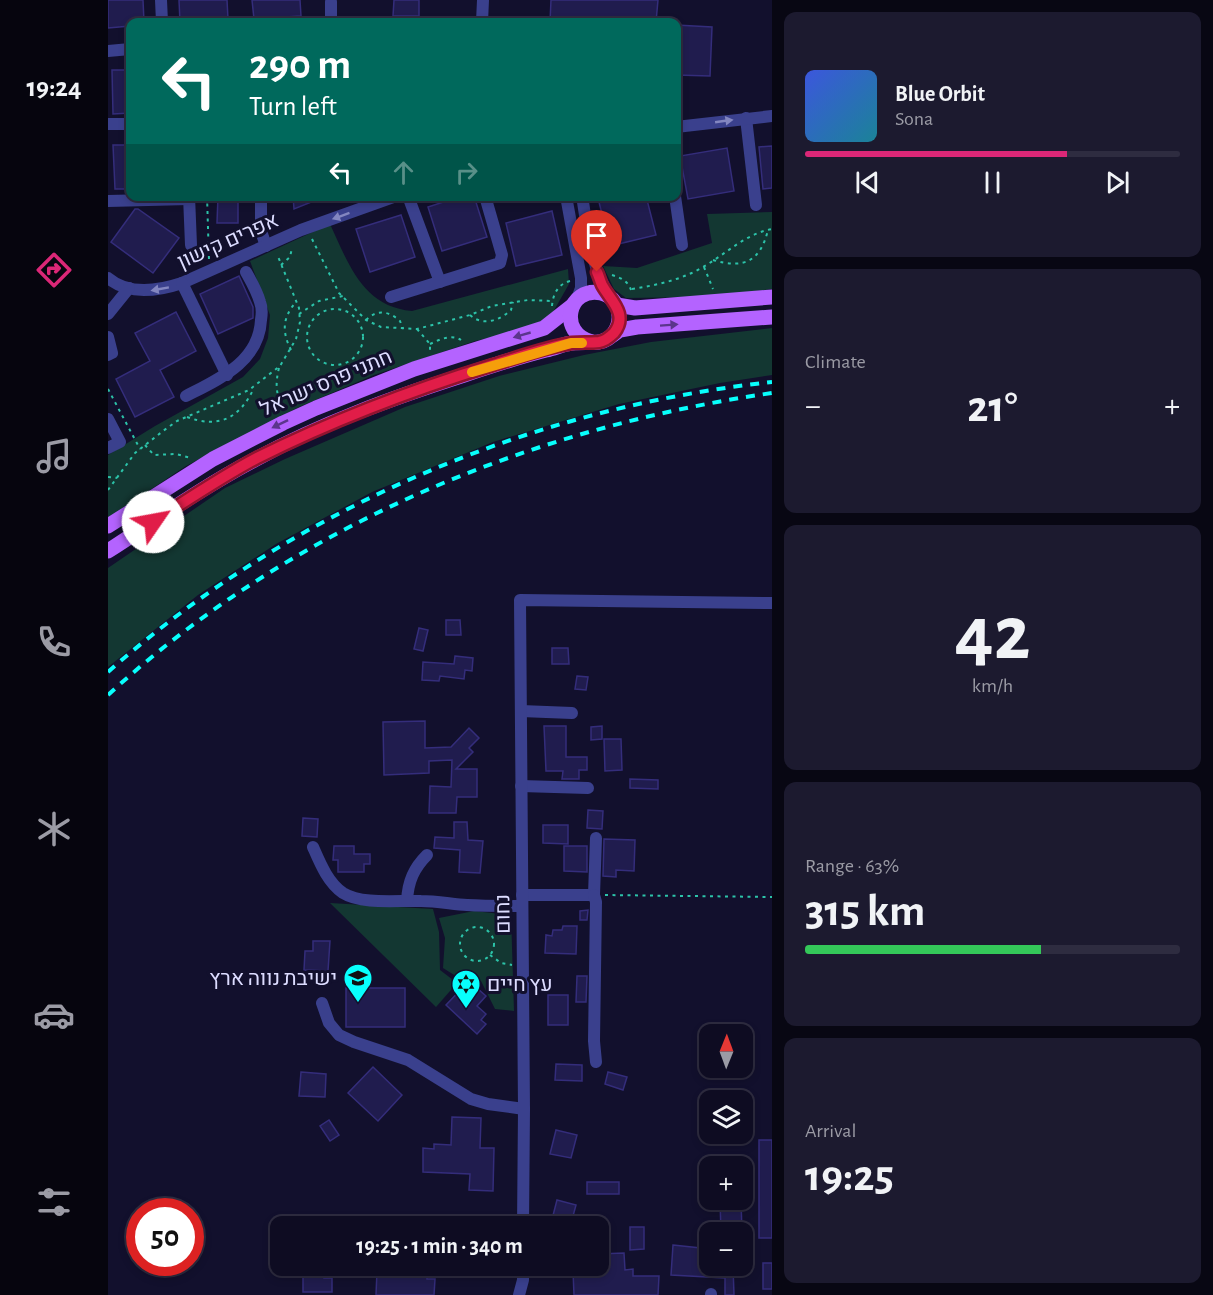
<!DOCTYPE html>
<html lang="en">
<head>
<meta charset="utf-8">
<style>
  :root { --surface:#0e0c22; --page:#1c1a2f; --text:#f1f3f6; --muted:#9b9ba5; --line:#2e2c40; --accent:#db2777 }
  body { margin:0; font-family:"Alegreya Sans",Heebo,sans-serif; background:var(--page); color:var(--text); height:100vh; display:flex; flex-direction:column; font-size:22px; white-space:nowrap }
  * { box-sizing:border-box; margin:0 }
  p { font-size:20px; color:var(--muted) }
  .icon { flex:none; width:33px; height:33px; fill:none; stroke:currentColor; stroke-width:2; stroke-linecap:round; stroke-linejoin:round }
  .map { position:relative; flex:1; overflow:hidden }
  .sheet { display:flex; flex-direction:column; gap:12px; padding:12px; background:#080713; width:441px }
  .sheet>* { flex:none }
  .banner { position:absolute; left:18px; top:18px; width:555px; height:183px; border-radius:12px; box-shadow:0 3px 9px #0003,0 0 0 2px var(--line); background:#00695c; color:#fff; overflow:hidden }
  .needle { width:39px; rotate:1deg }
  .fabs { position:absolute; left:591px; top:1024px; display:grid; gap:12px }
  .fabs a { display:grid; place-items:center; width:54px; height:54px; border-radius:12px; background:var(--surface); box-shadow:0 3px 9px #0003,0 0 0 2px var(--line); font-size:30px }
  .speed { position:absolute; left:18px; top:1198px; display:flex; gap:12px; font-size:30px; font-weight:700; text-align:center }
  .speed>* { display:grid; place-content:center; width:78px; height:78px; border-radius:50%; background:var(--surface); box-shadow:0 3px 9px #0003,0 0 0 2px var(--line); line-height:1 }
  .speed .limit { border:9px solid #d22; background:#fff; color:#111 }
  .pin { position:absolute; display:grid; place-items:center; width:51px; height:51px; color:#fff; margin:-62px -26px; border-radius:50% 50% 50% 0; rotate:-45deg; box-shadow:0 0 6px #0007 }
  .pin .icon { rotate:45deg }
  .me { position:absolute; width:66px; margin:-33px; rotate:57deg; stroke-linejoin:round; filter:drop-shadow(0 0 4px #0008) }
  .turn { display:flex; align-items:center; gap:21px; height:126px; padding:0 24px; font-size:27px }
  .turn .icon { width:78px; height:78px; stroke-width:2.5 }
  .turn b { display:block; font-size:42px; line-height:51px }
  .lanes { display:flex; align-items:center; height:57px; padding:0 24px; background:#0003; justify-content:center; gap:30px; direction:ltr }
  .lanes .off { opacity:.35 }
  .big { font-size:45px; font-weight:600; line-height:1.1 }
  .sheet .card { flex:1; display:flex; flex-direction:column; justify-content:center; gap:9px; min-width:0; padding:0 21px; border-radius:12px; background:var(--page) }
  .sheet .dial { align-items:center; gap:0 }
  .dial b { font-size:78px; line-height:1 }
  .song { display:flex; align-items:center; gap:18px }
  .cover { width:72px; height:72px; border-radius:9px; background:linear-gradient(135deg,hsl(230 70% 55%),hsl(190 70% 35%)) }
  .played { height:6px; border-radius:3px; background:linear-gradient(90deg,var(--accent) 70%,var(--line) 70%) }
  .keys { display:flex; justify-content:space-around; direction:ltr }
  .heat { display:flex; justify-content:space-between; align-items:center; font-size:33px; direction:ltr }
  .charge { height:9px; border-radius:4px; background:linear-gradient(90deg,#34c759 63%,var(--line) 0) }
  .trip { position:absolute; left:162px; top:1216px; width:339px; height:60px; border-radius:12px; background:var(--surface); box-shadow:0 3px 9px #0003,0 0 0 2px var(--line); font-weight:600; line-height:60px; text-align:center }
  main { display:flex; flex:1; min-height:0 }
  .tab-bar { display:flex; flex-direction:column; width:108px; justify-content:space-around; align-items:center; background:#06050e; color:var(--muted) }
  .tab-bar .icon { width:42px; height:42px }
  .tab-bar .active { color:var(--accent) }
  .tab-bar b { font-size:27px; color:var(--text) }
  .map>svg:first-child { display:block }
  .green { fill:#133732 }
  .building { fill:#201c4e; stroke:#342d7b; stroke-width:1.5 }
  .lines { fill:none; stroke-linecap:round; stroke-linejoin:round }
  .path { stroke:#2cc3a9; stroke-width:2; stroke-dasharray:3 4.5; stroke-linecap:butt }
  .minor { stroke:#3a408d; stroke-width:12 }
  .major { stroke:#b463ff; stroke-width:15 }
  .rail { stroke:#08fffd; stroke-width:4; stroke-dasharray:9 8; stroke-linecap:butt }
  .oneway { fill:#8386c0 }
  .oneway2 { fill:#5b358c }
  .route-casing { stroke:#92132f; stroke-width:15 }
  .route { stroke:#e11d48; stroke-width:10 }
  .slow { stroke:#f59e0b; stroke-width:10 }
  .labels { text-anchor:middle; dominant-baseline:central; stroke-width:6; stroke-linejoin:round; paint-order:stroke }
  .street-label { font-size:21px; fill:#dcdcff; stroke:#12102d }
  .poi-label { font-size:21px; fill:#dcdcff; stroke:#12102d; text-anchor:end }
</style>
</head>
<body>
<main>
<nav class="tab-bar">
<b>19:24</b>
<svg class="icon active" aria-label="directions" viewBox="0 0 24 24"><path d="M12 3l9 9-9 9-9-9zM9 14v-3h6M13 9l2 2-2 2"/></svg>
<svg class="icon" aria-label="music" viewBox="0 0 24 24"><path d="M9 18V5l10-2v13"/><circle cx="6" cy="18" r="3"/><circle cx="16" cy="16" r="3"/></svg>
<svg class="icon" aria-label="phone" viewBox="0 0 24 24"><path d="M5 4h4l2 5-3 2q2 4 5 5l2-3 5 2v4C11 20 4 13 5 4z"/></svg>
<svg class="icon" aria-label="climate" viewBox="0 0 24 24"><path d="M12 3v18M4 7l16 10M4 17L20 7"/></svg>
<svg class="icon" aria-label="car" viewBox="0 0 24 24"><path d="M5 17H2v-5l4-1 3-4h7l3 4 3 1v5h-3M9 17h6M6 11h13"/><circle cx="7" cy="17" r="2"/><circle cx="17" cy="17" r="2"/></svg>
<svg class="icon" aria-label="filters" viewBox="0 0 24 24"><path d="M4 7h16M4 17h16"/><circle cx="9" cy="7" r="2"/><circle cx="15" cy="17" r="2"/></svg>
</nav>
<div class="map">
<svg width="664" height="1295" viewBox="0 0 664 1295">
  <rect width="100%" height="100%" fill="#12102d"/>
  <g class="green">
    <polygon points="664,212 664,289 598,297 518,298 506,289 495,266 529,268 604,243 599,214"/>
    <path d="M222 224C240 263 255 307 304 311L460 269 461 284 444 314 420 329 367 341 266 375 191 407 78 466 0 518V455L47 426 135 377 152 359 160 338 162 315 142 261Z"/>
    <polygon points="664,328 664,375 612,383 511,404 385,442 264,492 168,544 90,595 0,667 0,568 117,488 177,459 297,407 391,376 476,355 543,342"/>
    <polygon points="222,903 325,909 331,932 332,970 349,983 328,1007"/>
    <polygon points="366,911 403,915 406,1011 387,1009 373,981 351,978 335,968 337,938 331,918"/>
  </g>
  <g class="building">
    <polygon points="0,0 35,0 36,22 22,22 22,26 0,28"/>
    <polygon points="71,0 119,0 120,19 72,22"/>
    <polygon points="144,0 192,0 193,16 146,19"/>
    <polygon points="286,0 311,0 311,16 285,16"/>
    <polygon points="443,0 550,0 548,22 442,22"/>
    <polygon points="568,25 604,27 602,76 568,75"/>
    <polygon points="4,70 22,70 22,113 5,114"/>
    <polygon points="5,145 22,145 22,189 7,189"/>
    <polygon points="664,146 664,188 655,189 651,147"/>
    <polygon points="619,148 626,191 580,199 572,156"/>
    <polygon points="110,196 130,196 130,223 109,223"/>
    <polygon points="185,196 215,196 216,197 186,209"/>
    <polygon points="354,196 366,196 379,237 334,251 320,207"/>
    <polygon points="516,196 538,196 548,235 502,246 491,202"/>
    <polygon points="27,209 30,209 71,238 45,273 3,242"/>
    <polygon points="444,211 454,255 408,266 398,223"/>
    <polygon points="293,215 307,257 262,272 248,229"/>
    <polygon points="131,276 145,307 145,318 110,334 92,294"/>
    <polygon points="68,312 88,351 52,370 66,397 27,417 8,379 42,361 27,333"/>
    <polygon points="338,620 352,620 353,635 338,635"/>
    <polygon points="311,628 320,630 315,651 306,649"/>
    <polygon points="444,648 460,648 461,664 444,664"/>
    <polygon points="347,656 365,658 364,671 357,670 356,679 332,676 331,681 314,680 315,662 346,664"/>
    <polygon points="469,676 480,677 478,690 467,689"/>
    <polygon points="317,721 317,748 343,747 361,728 371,738 361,748 365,752 348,769 369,769 369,797 349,797 348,813 321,813 322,786 343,787 344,760 321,761 321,773 276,775 275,722"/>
    <polygon points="436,726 458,726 458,757 479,757 479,770 471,770 471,779 454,779 455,771 438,771"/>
    <polygon points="494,726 494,739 483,740 483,727"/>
    <polygon points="496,739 513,739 514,770 497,771"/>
    <polygon points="522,779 550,780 550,789 522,788"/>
    <polygon points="480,810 495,811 494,829 479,828"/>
    <polygon points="195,818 210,819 209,837 194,836"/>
    <polygon points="346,822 359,822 360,840 375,841 372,873 351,872 352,850 326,848 327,837 346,838"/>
    <polygon points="435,825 460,825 460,844 435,843"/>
    <polygon points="496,839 527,840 526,871 508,870 508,877 495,876"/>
    <polygon points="226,846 246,846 246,854 262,854 262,864 256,864 256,872 230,872 230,860 225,860"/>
    <polygon points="456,846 479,846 479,872 456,871"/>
    <polygon points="480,910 479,920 472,920 472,911"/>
    <polygon points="455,926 469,926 468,954 437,953 438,935 444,936 445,930 454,930"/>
    <polygon points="205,941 222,941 220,971 196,970 197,951 205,951"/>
    <polygon points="469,976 479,976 478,1002 468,1002"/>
    <polygon points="361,981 378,996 369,1006 378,1014 373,1020 378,1024 369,1034 338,1005"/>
    <rect x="238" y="988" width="59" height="39"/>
    <rect x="440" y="995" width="20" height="30"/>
    <polygon points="448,1064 474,1065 474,1081 447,1080"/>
    <polygon points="265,1067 294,1095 270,1121 240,1093"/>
    <polygon points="193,1072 218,1074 217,1097 191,1096"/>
    <polygon points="500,1072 519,1077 515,1090 497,1084"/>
    <polygon points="344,1117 373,1118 372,1148 386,1148 385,1191 361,1190 362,1174 315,1172 315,1148 326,1149 326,1144 343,1145"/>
    <polygon points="221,1120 231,1135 222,1141 212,1126"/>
    <polygon points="448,1130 469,1135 463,1158 442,1154"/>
    <rect x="651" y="1140" width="13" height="98"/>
    <rect x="479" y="1182" width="32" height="12"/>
    <polygon points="449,1200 468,1205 462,1227 442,1227"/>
    <polygon points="612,1200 633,1200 634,1233 613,1233"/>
    <polygon points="522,1227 536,1227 536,1249 522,1250"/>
    <polygon points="565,1245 602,1249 602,1266 625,1266 626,1295 617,1295 617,1278 563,1275"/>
    <polygon points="516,1253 517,1270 525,1269 525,1276 551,1276 550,1295 466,1295 465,1271 490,1270 490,1254"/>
    <rect x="655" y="1263" width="9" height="26"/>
    <polygon points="195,1266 216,1266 216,1278 224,1278 224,1292 195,1292"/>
    <polygon points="277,1266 319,1266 319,1279 327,1279 326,1295 268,1295 269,1271 277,1271"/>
  </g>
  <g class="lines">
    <g class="path">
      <polyline points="99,196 101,260"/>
      <polyline points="204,239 231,293 258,320 273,327 309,329 362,315 384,306 420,300 444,301"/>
      <path d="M605 260C636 269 652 262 660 230"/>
      <polyline points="173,265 182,257 184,248"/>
      <polyline points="596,267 605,289"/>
      <path d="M504 275C514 278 522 282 524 294"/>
      <path d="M524 289C549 285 573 280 595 267 618 254 637 234 664 229"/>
      <path d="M444 306C445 294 450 284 462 281"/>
      <circle cx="227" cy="337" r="28"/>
      <polyline points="191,314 211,301 235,296"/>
      <path d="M362 315C375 327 392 320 403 310L405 302"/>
      <path d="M258 320C269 309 281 311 292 321L295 329"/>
      <polyline points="309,329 322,344 322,351"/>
      <path d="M322 344C333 339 343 334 353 340"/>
      <path d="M183 350C174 332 174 318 188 302"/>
      <path d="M171 368C167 384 168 394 175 409"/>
      <polyline points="0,389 32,449"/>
      <polyline points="169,412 170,400"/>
      <path d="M79 417C111 429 132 418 146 388"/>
      <polyline points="37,445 46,455 68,454 83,458"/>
      <polyline points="0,477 9,478"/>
      <polyline points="0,490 27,453 55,431 69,421 141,390 172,366 188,339 192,322 191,308 169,254"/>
      <polyline points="497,895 664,897"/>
      <circle cx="369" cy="944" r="17"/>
      <polyline points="382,955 393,963 404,965"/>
    </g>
    <g class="minor">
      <polyline points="53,0 54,22"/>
      <polyline points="223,2 223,22"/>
      <polyline points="374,22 375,0"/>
      <polyline points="0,51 22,49"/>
      <polyline points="638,118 648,205"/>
      <polyline points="0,124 22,124"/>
      <polyline points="568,127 664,116"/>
      <polyline points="81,196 83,245"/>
      <polyline points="300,196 332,282"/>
      <polyline points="458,196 473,278 473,288 469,299"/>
      <path d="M474 196C480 231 482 268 503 297"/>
      <polyline points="567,196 574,245"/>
      <polyline points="153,198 153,231 158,246"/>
      <polyline points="0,201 81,199"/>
      <path d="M0 278C21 296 50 291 74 283L193 230 288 196"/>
      <polyline points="74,283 119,375"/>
      <polyline points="283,297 392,263 394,255 377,196"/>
      <polyline points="0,314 21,288"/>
      <polyline points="0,337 4,353 0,355"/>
      <path d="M78 396C111 379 151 362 153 320 154 314 154 307 152 302 149 291 143 281 138 272"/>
      <polyline points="0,419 12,442 0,448"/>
      <polyline points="413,711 464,713"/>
      <polyline points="413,786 480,788"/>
      <path d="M205 847C212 863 220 883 235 893 254 905 291 900 313 901 328 901 344 904 359 905 377 906 396 906 414 906"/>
      <polyline points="414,895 486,895 488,838"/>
      <polyline points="486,895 488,902 486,1041 488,1062"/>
      <path d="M299 901C300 881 306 868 319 855"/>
      <polyline points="214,1003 221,1023 231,1035 246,1042 300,1060 363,1099 380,1104 416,1109"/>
      <polyline points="415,1227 416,1109 412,600 664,603"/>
      <polyline points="411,1295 415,1280 415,1266"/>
      <polyline points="603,1295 603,1294"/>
    </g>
    <g class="major">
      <polyline points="509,305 527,308 664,297"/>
      <polyline points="505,335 512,330 529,327 664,317"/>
      <polyline points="0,526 105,459 175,423 208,408 306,369 436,328 464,306"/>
      <path d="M0 551C48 520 95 487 146 460 212 424 284 398 356 375 383 366 410 357 438 350 447 348 456 344 464 343 473 342 483 343 491 342 517 337 518 299 493 293 460 286 449 333 484 342"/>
    </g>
    <g class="rail">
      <path d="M0 672C183 510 421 408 664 382"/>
      <path d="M0 695C182 528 420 428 664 393"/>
    </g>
  </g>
  <defs><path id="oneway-solid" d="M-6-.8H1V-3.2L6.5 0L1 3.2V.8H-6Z" transform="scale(1.5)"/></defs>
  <g class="oneway">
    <use href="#oneway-solid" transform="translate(616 121) rotate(-8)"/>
    <use href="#oneway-solid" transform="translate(233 216) rotate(160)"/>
    <use href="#oneway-solid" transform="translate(52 289) rotate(170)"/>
  </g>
  <g class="oneway2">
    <use href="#oneway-solid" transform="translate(561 325) rotate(-4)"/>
    <use href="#oneway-solid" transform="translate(414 335) rotate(164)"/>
    <use href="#oneway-solid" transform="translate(172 424) rotate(154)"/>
  </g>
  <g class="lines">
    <g class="route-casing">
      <path id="route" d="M45 522C79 500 113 477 149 458 225 420 304 390 385 365 411 357 438 347 464 343 473 342 482 343 491 342 497 341 502 337 506 333 521 314 502 300 494 285 492 281 491 276 489 272"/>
    </g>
    <use href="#route" class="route"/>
    <polyline class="slow" points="364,372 463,343 474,343"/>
  </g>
  <defs>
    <g id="school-pin" transform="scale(1.5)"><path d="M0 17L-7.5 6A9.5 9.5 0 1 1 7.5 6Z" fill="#08fffd" stroke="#12102d"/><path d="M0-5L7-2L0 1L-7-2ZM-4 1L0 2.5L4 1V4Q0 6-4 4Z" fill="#111"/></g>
    <g id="synagogue-pin" transform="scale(1.5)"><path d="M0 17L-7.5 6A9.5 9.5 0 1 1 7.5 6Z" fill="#08fffd" stroke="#12102d"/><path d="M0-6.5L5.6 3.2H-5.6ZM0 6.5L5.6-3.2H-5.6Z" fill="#111"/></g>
  </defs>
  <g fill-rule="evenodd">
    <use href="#school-pin" x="250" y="978"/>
    <use href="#synagogue-pin" x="358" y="984"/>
  </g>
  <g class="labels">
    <g class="street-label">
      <text transform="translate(120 241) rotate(-24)">אפרים קישון</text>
      <text transform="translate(218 383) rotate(-23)">חתני פרס ישראל</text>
      <text transform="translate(395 914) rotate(-91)">נחום</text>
    </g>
    <g class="poi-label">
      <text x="229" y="978">ישיבת נווה ארץ</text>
      <text x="379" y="984" text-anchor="start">עץ חיים</text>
    </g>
  </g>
</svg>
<div class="fabs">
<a><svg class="needle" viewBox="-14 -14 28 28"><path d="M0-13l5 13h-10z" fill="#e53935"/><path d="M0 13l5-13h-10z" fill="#9b9ba5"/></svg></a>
<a><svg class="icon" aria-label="layers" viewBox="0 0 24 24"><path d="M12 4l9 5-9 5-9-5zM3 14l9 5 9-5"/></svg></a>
<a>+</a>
<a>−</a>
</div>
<div class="speed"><div class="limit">50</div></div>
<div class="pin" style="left:489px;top:272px;background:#d93025"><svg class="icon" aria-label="arrive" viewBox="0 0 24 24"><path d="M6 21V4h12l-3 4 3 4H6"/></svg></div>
<svg class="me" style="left:45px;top:522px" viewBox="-20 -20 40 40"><circle r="19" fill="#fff"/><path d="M0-13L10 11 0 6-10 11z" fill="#e11d48"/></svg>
<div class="trip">19:25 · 1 min · 340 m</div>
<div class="banner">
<div class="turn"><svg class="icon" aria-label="left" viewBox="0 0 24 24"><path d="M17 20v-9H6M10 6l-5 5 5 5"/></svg><div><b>290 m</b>Turn left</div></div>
<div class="lanes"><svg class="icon" aria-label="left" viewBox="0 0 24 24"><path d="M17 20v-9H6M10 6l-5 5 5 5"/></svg><svg class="icon off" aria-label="ahead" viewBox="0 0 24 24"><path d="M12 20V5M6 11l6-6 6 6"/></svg><svg class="icon off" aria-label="right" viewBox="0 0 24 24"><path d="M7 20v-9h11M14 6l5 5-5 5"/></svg></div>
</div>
</div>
<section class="sheet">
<div class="card">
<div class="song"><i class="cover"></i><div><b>Blue Orbit</b><p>Sona</p></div></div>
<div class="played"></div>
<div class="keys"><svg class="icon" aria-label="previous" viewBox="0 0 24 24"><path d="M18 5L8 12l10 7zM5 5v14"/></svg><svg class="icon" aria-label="pause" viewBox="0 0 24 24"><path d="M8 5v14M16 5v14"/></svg><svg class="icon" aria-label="next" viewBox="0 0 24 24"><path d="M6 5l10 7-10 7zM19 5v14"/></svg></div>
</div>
<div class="card"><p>Climate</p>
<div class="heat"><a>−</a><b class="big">21°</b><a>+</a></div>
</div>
<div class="card dial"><b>42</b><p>km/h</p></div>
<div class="card"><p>Range · 63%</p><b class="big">315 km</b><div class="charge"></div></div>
<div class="card"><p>Arrival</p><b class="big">19:25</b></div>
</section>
</main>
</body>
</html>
